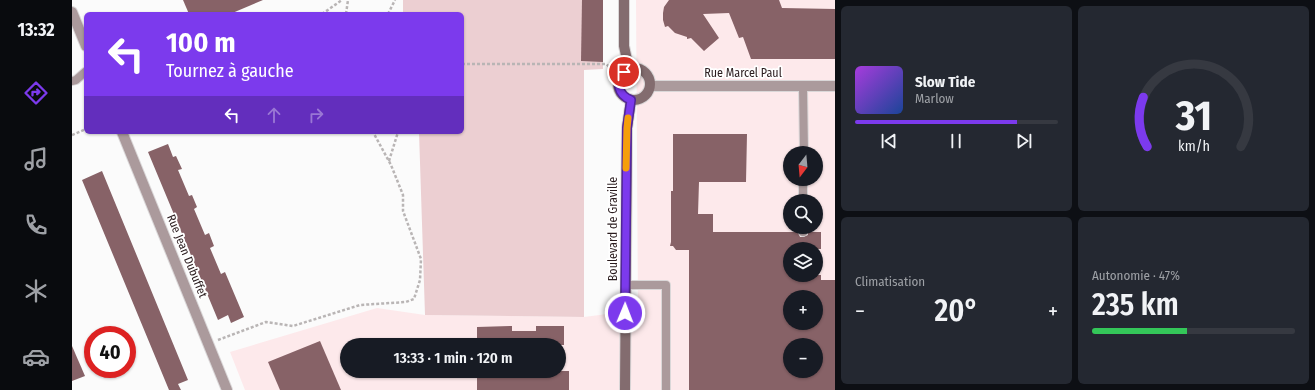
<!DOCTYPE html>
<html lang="fr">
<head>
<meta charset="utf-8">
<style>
  :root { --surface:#171b24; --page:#242831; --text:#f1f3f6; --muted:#9ea1a6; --line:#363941; --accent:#7c3aed }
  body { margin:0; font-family:"Fira Sans Condensed",sans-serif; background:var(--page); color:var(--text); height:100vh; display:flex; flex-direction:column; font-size:15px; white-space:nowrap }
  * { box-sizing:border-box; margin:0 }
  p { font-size:13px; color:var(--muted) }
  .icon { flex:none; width:22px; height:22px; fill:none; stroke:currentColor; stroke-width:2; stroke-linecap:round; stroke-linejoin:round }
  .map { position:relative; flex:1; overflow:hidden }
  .sheet { display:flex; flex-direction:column; gap:6px; padding:6px; background:#0d0f14; width:480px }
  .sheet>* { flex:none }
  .hud { position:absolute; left:12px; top:12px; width:380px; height:122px; border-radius:6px; box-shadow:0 1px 3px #0004; background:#7c3aed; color:#fff; overflow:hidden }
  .needle { width:26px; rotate:196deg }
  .controls { position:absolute; left:711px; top:146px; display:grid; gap:8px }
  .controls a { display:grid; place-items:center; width:40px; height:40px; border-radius:50%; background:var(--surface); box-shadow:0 1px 3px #0004; font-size:20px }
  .speed { position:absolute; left:12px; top:326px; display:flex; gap:8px; font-size:20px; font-weight:700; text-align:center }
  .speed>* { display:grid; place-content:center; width:52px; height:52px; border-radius:50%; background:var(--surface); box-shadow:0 1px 3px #0004; line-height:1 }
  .speed .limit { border:6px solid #d22; background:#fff; color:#111 }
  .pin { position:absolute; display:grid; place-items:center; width:34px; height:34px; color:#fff; margin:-17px; border:2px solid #fff; border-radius:50%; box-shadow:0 1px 4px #0007 }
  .me { position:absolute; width:44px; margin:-22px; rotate:1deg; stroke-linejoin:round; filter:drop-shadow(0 0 3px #0008) }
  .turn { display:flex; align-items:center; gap:14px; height:84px; padding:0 16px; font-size:18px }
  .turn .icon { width:52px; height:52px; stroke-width:2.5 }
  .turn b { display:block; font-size:28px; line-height:34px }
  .lanes { display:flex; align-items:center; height:38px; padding:0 16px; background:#0003; justify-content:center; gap:20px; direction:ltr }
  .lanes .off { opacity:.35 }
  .big { font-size:30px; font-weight:600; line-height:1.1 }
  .sheet .widget { flex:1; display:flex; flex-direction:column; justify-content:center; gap:6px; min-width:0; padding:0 14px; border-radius:6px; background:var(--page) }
  .sheet .dial { align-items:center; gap:0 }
  .dial svg { height:104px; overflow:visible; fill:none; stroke:var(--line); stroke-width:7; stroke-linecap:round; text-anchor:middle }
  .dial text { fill:var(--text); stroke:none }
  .song { display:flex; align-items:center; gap:12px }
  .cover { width:48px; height:48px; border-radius:6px; background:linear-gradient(135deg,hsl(280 70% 55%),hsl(220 70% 35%)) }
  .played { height:4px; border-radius:2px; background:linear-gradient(90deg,var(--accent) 80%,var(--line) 80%) }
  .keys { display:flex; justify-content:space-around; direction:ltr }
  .heat { display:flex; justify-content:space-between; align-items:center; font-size:22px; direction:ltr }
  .charge { height:6px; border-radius:3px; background:linear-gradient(90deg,#34c759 47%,var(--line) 0) }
  .sheet .tiles { flex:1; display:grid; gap:6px; grid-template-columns:repeat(2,1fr) }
  .trip { position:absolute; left:268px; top:338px; width:226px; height:40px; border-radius:20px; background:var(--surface); box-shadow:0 1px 3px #0004; font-weight:600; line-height:40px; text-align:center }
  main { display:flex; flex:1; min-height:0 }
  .dock { display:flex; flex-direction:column; width:72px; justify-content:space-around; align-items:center; background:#090b0e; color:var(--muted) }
  .dock .icon { width:28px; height:28px }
  .dock .selected { color:var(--accent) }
  .dock b { font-size:18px; color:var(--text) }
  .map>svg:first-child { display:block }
  .built { fill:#fde9eb; fill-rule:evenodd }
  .green { fill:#eccfd2 }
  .building { fill:#876267; fill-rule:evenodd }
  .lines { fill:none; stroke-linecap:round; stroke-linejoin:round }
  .lane-casing { stroke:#dad7d8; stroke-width:10 }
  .street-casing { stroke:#dad7d8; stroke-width:12 }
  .secondary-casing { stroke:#dad7d8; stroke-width:12 }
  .path { stroke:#b9b5b5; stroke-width:2.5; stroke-dasharray:3 2; stroke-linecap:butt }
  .lane { stroke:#ab9a9c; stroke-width:8 }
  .street { stroke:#ab9a9c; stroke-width:10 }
  .secondary { stroke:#836c6f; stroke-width:10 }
  .route-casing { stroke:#51269a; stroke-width:10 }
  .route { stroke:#7c3aed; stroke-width:7 }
  .slow { stroke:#f59e0b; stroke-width:7 }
  .labels { text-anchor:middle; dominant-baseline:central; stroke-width:3.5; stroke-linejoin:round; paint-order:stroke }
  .street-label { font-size:12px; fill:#2a1c1e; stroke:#fff }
</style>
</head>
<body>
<main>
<nav class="dock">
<b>13:32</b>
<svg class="icon selected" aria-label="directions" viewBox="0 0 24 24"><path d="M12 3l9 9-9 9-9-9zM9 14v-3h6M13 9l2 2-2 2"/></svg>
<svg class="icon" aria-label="music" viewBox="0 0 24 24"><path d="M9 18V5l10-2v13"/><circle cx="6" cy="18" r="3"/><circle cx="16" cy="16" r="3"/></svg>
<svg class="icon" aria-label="phone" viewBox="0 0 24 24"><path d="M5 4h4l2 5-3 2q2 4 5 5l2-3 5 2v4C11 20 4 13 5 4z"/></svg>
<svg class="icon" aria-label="climate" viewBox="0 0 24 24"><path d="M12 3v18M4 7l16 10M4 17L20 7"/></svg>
<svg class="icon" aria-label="car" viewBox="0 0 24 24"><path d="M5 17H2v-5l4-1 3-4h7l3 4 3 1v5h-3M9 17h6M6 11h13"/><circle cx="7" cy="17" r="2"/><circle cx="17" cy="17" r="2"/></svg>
</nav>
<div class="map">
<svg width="763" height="390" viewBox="0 0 763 390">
  <rect width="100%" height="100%" fill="#fbfbfb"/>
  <path class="built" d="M564 0H763V390H173L158 352 305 308 353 315 512 317 566 310ZM718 153H744V179H718ZM718 201H744V227H718ZM718 249H744V275H718ZM718 297H744V323H718ZM275 345H487V371H275ZM718 345H744V371H718Z"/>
  <polygon class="green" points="331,0 531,0 531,69 512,70 512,317 353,315 347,132 390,132 390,14 331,14"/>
  <g class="building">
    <polygon points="111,0 191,0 158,14 117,14"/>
    <polygon points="510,0 531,0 531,62 509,61"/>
    <polygon points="597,0 707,0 710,8 763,9 763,59 679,59 671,37 667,38 657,13 631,14 647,38 632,51 619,38 615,39 615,37 603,33 596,26 593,27 591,20 591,13 592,7"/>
    <path d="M601 134H675L674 182H627L626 214H641V232H726L728 237H731L736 235V232H749V249H718V275H749V280H763V390H617V250H604L601 246H598L599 242V191H601ZM718 297H744V323H718ZM718 345H744V371H718Z"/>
    <polygon points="96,144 101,157 104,156 110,169 106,170 117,196 120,195 125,207 122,209 133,235 137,233 142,246 138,248 149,274 153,272 172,317 159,323 156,315 146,320 76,152"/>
    <polygon points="30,171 116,380 106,384 109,390 97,390 10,180"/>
    <polygon points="440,326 440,331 464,331 464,326 492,326 492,345 405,345 405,327"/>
    <polygon points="248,341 269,390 208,390 196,362"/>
    <polygon points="0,346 13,376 0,381"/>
    <rect x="405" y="371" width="92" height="19"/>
  </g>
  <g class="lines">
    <g class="lane-casing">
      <g id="lane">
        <polyline points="0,81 4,80 13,72"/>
        <polyline points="731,86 732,153"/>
        <polyline points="731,201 731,179"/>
        <polyline points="731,232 731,227"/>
        <polyline points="554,285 594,285 594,390"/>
      </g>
    </g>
    <g class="street-casing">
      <g id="street">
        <polyline points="0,12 14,46"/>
        <polyline points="579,86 763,86"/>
        <polyline points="50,132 155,390"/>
      </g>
    </g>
    <g class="secondary-casing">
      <g id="secondary">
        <polyline points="552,0 552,46 557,69"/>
        <circle cx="562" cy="84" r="16"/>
        <polyline points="553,390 555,128 559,100"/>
      </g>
    </g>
    <g class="path">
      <polyline points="250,14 270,0"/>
      <polyline points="274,14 276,0"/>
      <polyline points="316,14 323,0"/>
      <polyline points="390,64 534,64 545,73"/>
      <polyline points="0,135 14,129"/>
      <polyline points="317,161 326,132"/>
      <polyline points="146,340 194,322 221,326 288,305 334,302 342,299 348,280 349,259 331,211 331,195 319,165 301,132"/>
    </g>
    <use href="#lane" class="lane"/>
    <use href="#street" class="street"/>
    <use href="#secondary" class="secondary"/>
  </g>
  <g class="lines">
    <g class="route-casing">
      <path id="route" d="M552 72C543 82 546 95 559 100L555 128 553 313"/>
    </g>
    <use href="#route" class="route"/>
    <polyline class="slow" points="554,168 555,128 556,118"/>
  </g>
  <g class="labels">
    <g class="street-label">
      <text x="671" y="73">Rue Marcel Paul</text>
      <text transform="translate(541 229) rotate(-90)">Boulevard de Graville</text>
      <text transform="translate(115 256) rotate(68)">Rue Jean Dubuffet</text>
    </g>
  </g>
</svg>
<div class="controls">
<a><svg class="needle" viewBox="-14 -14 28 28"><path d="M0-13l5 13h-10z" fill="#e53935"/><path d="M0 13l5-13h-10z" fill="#9ea1a6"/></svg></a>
<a><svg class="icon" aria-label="search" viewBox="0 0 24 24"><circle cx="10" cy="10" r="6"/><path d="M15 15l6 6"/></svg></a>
<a><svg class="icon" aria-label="layers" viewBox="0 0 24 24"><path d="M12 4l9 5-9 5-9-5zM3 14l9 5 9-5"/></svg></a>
<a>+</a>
<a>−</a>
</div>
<div class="speed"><div class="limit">40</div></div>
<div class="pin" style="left:552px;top:72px;background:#d93025"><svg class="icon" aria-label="arrive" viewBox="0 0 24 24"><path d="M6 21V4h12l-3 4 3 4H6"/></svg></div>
<svg class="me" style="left:553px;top:313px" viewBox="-20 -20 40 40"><circle r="17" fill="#7c3aed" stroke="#fff" stroke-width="3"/><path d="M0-11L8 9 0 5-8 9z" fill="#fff"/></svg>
<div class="trip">13:33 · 1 min · 120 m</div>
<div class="hud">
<div class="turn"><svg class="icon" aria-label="left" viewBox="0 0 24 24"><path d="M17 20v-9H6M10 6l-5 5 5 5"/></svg><div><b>100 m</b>Tournez à gauche</div></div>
<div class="lanes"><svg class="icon" aria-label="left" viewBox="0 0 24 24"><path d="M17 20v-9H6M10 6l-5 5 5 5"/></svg><svg class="icon off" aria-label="ahead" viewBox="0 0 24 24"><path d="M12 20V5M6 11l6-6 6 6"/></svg><svg class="icon off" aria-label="right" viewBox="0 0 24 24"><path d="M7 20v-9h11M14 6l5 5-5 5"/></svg></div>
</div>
</div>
<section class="sheet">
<div class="tiles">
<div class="widget">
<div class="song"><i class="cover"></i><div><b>Slow Tide</b><p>Marlow</p></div></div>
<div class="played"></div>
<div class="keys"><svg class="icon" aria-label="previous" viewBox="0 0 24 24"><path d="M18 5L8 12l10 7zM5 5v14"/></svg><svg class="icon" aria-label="pause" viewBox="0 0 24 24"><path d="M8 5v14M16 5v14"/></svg><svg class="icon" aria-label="next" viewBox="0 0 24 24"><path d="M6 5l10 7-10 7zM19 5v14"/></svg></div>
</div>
<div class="widget dial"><svg viewBox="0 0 100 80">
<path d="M14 69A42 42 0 1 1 86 69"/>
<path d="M14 69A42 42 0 0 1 11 31" stroke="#7c3aed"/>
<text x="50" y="56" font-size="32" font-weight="700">31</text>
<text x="50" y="72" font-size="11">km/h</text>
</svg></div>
<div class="widget"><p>Climatisation</p>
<div class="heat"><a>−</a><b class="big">20°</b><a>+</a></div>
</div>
<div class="widget"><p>Autonomie · 47%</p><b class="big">235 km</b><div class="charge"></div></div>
</div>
</section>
</main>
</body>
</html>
